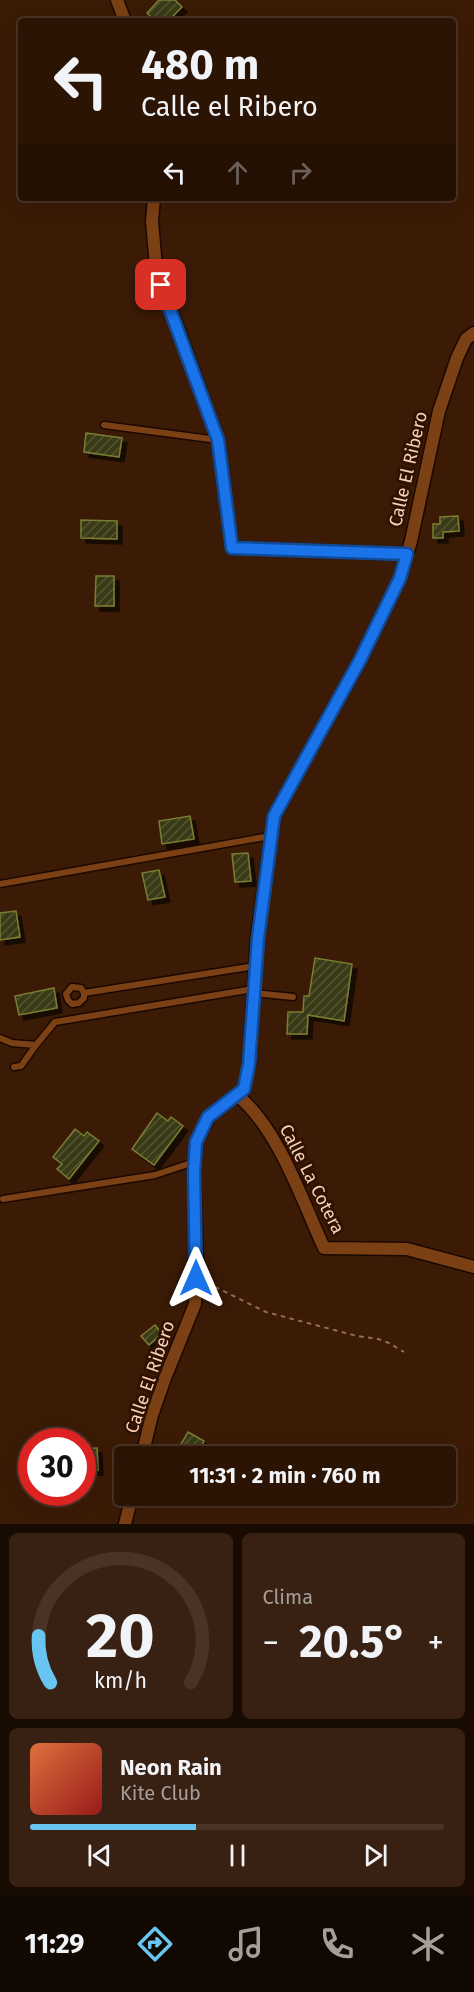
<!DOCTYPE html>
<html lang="es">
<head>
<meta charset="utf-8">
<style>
  :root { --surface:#2c1404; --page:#382113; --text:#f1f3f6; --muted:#a69e9a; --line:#483326; --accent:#68c4f0 }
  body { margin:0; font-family:"Fira Sans",sans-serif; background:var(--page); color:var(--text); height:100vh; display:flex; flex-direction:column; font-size:22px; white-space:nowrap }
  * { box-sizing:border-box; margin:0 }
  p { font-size:20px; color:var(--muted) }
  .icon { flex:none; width:33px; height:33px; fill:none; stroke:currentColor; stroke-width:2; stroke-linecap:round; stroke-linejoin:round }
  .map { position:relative; height:1524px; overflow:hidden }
  .sheet { display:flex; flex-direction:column; gap:9px; padding:9px; background:#180b02; flex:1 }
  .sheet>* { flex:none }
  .top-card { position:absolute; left:18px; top:18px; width:438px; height:183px; border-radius:6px; box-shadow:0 6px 24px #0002,0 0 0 2px var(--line); background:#2c1404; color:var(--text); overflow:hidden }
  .speed { position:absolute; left:18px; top:1428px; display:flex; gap:12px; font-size:30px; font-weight:700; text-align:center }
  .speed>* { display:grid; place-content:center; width:78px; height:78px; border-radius:50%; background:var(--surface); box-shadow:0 6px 24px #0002,0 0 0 2px var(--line); line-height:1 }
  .speed .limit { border:9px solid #d22; background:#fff; color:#111 }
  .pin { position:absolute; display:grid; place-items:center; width:51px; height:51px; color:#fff; margin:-26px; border-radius:12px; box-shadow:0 3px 9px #0006 }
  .me { position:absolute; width:66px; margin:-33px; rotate:0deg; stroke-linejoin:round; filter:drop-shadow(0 0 4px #0008) }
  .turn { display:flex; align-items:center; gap:21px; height:126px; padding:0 24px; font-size:27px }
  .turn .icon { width:78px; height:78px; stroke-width:2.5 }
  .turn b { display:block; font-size:42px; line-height:51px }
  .lanes { display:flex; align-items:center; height:57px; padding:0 24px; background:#0003; justify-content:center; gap:30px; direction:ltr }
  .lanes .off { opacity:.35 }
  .big { font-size:45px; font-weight:700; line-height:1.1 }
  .sheet .card { flex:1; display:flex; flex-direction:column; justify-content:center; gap:9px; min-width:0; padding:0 21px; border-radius:9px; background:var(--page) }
  .sheet .dial { align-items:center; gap:0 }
  .dial svg { height:156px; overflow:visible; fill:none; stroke:var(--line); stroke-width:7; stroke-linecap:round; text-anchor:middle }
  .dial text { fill:var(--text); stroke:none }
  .song { display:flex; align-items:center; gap:18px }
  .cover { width:72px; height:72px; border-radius:9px; background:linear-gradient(135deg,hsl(20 70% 55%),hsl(0 70% 35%)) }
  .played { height:6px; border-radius:3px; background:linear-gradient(90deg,var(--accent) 40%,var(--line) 40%) }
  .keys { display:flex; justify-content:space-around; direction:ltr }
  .heat { display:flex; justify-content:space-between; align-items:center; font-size:33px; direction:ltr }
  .sheet .tiles { flex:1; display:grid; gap:9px; grid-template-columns:1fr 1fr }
  .card:last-child { grid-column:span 2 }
  .trip { position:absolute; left:114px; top:1446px; width:342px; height:60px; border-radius:6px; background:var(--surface); box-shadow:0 6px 24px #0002,0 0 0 2px var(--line); font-weight:700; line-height:60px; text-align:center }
  .tab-bar { display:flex; height:96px; justify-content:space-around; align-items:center; background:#120802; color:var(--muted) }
  .tab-bar .icon { width:42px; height:42px }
  .tab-bar .current { color:var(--accent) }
  .tab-bar b { font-size:27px; color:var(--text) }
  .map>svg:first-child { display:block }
  .building { fill:url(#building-hatch); stroke:#7a7e31; stroke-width:1.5; filter:url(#shadow) }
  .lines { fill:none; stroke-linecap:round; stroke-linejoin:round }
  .lane-casing { stroke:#1b0801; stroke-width:9 }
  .street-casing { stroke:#1b0801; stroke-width:15 }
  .path { stroke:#906e59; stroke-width:2; stroke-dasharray:4.5 4.5; stroke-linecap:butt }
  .lane { stroke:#7c4015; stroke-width:6 }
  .street { stroke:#7c4015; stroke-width:12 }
  .route-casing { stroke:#114b97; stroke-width:15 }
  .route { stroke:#1a73e8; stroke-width:10 }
  .labels { text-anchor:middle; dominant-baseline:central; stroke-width:6; stroke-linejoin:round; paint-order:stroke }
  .street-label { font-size:18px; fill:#f5d0bb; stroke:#311200 }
</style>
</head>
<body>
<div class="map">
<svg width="474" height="1524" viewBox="0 0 474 1524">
  <defs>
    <pattern id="building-hatch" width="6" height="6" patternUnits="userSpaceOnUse" patternTransform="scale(1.5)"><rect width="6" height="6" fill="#383a15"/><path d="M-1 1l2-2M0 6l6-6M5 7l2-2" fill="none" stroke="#555535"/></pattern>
    <filter id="shadow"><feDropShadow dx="5" dy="5" stdDeviation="0" flood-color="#0009"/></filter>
  </defs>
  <rect width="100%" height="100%" fill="#3b1b06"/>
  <g class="building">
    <polygon points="159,0 175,0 182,7 168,21 155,21 147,13"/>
    <polygon points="86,433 122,438 119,457 84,452"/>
    <polygon points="458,516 459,531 443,532 443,538 433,538 433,524 440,524 440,517"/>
    <polygon points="81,520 117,521 117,539 81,538"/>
    <polygon points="96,576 114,576 114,606 95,606"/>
    <polygon points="190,816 194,839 162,844 159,821"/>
    <polygon points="248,853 251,881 235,882 232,854"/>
    <polygon points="159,870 165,897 148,900 142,873"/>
    <polygon points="16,911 20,937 0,940 0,913"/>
    <polygon points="315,958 352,964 344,1021 308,1015 307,1034 287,1034 288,1012 303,1012 304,996 309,996"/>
    <polygon points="54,988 57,1008 19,1015 15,996"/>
    <polygon points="157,1113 168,1121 171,1117 183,1126 154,1165 132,1149"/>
    <polygon points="75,1129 84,1136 87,1132 99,1141 69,1179 57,1169 62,1164 53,1157"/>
    <polygon points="155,1325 162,1334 149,1345 141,1336"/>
    <polygon points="188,1432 204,1441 196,1456 174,1456"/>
    <polygon points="97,1448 98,1470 82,1471 82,1449"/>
  </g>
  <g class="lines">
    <g class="lane-casing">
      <g id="lane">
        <polyline points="104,425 218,440"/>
        <polyline points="0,884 270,836"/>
        <polyline points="84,993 84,998 79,1003 72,1004 68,1000 66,994 72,987 81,988 84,993 255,966"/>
        <polyline points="254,993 293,997"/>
        <polyline points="0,1038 12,1043 36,1045 21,1066 14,1067"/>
        <polyline points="36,1045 55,1022 253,989"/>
        <polyline points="3,1199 155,1175 194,1162"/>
      </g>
    </g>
    <g class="street-casing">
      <g id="street">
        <polyline points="117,0 125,21"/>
        <polyline points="154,198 152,221 156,267 218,440 232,548 407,554"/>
        <path d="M237 1095C278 1128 302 1200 324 1248L407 1249 474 1267"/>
        <polyline points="142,1456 152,1415 165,1378 195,1304 197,1266 194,1172 196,1142 209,1117 244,1089 249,1064 257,938 274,816 360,660 400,578 411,541 439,411 457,358 466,339 474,333"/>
        <polyline points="125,1524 132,1496"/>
      </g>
    </g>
    <polyline class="path" points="207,1283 266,1312 357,1336 378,1339 389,1343 404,1352"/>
    <use href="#lane" class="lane"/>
    <use href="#street" class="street"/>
  </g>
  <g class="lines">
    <g class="route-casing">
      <polyline id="route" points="161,285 218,440 232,548 407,554 400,578 360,660 274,816 258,938 249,1064 244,1089 208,1117 196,1142 194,1172 196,1278"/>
    </g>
    <use href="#route" class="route"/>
  </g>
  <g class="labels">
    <g class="street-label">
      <text transform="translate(408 469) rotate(-77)">Calle El Ribero</text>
      <text transform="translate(312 1179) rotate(63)">Calle La Cotera</text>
      <text transform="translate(150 1377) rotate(-71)">Calle El Ribero</text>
    </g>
  </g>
</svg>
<div class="speed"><div class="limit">30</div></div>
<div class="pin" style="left:161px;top:285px;background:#d93025"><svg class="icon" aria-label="arrive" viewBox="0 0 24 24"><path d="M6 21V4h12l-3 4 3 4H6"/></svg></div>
<svg class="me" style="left:196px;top:1278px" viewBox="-20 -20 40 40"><path d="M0-17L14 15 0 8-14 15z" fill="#1a73e8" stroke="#fff" stroke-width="4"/></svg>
<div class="trip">11:31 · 2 min · 760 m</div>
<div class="top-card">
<div class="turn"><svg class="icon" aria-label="left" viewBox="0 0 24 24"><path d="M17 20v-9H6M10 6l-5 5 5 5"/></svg><div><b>480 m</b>Calle el Ribero</div></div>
<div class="lanes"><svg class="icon" aria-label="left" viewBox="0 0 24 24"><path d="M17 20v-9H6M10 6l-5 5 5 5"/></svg><svg class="icon off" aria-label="ahead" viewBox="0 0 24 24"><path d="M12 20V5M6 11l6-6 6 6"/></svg><svg class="icon off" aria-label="right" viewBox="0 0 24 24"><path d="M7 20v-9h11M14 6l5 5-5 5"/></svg></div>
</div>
</div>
<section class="sheet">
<div class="tiles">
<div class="card dial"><svg viewBox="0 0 100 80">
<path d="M14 69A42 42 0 1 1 86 69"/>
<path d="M14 69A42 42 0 0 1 8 45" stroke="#68c4f0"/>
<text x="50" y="56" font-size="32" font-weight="700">20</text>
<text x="50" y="72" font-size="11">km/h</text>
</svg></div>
<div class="card"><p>Clima</p>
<div class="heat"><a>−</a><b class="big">20.5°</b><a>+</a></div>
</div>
<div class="card">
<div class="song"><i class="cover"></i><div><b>Neon Rain</b><p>Kite Club</p></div></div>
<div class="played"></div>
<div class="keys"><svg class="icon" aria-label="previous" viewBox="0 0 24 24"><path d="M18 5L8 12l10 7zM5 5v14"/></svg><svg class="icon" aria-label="pause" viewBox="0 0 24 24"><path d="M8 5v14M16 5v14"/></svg><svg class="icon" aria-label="next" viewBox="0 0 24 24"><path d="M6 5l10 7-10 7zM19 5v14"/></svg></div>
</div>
</div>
</section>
<nav class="tab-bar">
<b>11:29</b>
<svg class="icon current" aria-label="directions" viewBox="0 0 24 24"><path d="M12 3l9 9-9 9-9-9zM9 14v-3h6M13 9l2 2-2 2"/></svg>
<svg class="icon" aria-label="music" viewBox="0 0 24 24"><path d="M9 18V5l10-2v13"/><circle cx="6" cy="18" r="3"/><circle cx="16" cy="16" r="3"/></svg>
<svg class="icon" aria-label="phone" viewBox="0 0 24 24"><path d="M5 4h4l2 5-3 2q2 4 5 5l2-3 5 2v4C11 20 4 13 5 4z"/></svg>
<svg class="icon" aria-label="climate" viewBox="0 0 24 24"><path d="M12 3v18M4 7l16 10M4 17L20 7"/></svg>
</nav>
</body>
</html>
